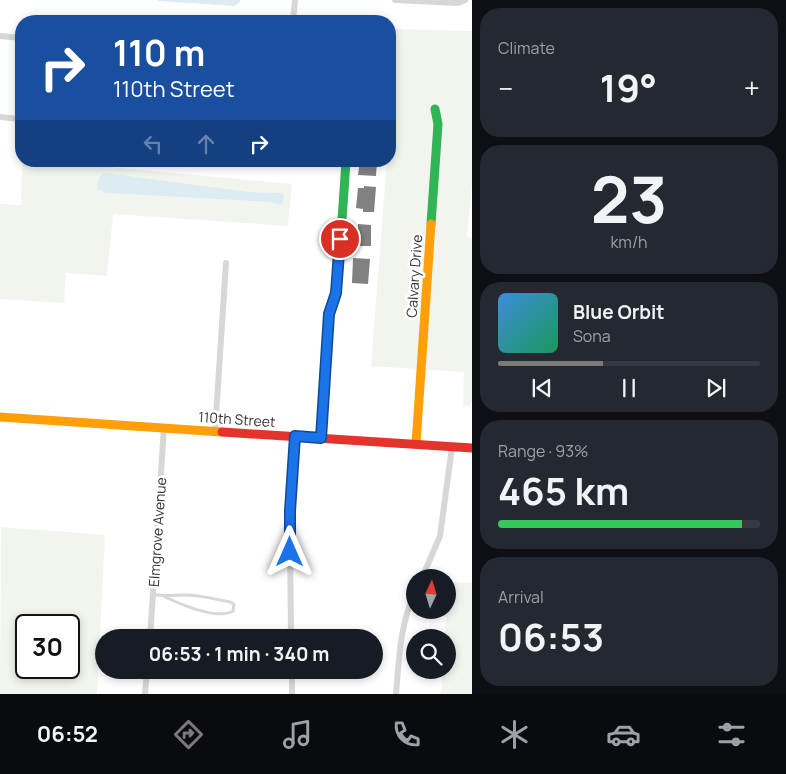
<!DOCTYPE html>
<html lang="en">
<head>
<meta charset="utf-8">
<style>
  :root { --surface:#171b24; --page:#242831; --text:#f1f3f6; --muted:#9ea1a6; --line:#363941; --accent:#7a7a7a }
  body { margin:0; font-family:Manrope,sans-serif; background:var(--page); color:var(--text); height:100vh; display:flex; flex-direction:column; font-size:19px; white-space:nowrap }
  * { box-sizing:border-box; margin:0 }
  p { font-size:16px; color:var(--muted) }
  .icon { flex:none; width:28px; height:28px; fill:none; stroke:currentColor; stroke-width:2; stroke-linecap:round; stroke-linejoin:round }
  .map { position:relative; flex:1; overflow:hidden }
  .sheet { display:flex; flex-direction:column; gap:8px; padding:8px; background:#0d0f14; width:314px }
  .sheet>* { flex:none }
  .guide { position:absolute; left:15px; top:15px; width:381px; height:152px; border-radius:20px; box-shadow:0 2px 8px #0003; background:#1a4fa0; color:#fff; overflow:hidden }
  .needle { width:32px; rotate:4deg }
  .tools { position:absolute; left:406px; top:569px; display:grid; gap:10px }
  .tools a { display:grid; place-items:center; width:50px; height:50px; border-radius:50%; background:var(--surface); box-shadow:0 2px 8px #0003; font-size:25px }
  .speed { position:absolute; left:15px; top:614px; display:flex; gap:10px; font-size:25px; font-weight:700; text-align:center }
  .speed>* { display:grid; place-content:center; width:65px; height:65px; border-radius:50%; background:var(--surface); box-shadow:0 2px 8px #0003; line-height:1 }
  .speed .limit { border:2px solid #111; border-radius:8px; background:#fff; color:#111 }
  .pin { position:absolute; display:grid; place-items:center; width:42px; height:42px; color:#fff; margin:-21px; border:2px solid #fff; border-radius:50%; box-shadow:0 1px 5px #0007 }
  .me { position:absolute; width:55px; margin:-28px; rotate:0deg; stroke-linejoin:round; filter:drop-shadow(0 0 4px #0008) }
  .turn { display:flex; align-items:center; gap:18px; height:105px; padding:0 15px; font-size:22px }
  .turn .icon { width:65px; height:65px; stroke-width:2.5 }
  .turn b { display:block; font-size:35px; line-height:42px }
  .lanes { display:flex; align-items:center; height:48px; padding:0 15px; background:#0003; justify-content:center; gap:25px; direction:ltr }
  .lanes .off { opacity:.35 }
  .big { font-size:38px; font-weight:700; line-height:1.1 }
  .sheet .widget { flex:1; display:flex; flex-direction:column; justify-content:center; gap:8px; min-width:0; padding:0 18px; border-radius:20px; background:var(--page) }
  .sheet .dial { align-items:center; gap:0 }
  .dial b { font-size:65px; line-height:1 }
  .song { display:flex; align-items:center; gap:15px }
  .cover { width:60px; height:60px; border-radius:8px; background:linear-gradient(135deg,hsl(210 70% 55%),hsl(150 70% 35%)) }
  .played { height:5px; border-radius:2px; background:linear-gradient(90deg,var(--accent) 40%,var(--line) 40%) }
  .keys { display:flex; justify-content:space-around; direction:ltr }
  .heat { display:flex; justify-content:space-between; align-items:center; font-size:28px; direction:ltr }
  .charge { height:8px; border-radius:4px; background:linear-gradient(90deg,#34c759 93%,var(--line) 0) }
  .trip { position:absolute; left:95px; top:629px; width:288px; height:50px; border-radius:25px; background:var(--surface); box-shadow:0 2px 8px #0003; font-weight:700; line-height:50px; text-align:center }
  .tabs { display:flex; height:80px; justify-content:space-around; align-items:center; background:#090b0e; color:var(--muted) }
  .tabs .icon { width:35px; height:35px }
  .tabs .current { color:var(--accent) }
  .tabs b { font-size:22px; color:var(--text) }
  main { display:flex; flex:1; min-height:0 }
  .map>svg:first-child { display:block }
  .green { fill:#f1f5ed; fill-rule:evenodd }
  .water { fill:#ddebf3 }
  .building { fill:#818181 }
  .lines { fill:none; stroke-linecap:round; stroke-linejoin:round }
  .lane { stroke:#d7d7d7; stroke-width:3 }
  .street { stroke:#d7d7d7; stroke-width:6 }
  .fast { stroke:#30b455; stroke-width:9 }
  .slow { stroke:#ff9f0a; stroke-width:9 }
  .jam { stroke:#e5322d; stroke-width:9 }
  .route-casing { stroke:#114b97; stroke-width:12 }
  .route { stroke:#1a73e8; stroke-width:9 }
  .labels { text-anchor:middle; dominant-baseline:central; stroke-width:5; stroke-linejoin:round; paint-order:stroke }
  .street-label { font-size:14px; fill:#333; stroke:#fff }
</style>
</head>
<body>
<main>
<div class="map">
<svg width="473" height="694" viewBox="0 0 473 694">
  <rect width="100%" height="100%" fill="#fff"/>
  <g class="green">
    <polygon points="393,29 472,31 473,171 467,237 473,238 472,401 470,406 463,406 464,372 371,366 387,161 390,161 390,57"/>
    <path d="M22 161H46L292 184 288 226 113 214 107 276 66 273 64 303 0 299V204L21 205ZM97 189 283 193 282 205 269 202 106 193Z"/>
    <path d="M1 527 105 535 97 694H0ZM26 625H69V668H26Z"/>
    <polygon points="448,582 472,583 472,694 441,694 443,670 448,670 448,638 445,637"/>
  </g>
  <g class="water">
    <polygon points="158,0 240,0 240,2 234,6 159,1"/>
    <polygon points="106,173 248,192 283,193 284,198 282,205 269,202 106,193 97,189 99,177"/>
  </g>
  <g class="building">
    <polygon points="360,161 377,161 376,176 358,175"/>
    <polygon points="364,186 376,187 374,212 363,212 363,209 356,208 358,188 364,188"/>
    <polygon points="358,224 371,225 371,246 357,246 357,241 353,241 354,228 358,228"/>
    <polygon points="353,258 370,259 368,284 352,283"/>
  </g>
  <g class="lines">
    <path class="lane" d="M153 594C165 597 174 595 185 595 200 595 215 599 230 602L234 604 233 611C217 620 180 604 165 597"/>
    <g class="street">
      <polyline points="395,0 458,3 465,0"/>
      <polyline points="293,21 295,0"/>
      <polyline points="0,36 21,38"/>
      <polyline points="0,117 21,119"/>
      <polyline points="215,431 226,263"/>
      <polyline points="422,578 440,536 452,447"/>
      <polyline points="150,638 164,427"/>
      <polyline points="291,638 290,534 295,436"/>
      <polyline points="292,670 292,694"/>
      <polyline points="145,694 147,670"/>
      <path d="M396 694C399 659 400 624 415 592"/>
    </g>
    <g class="fast">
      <polyline points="431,224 438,124 435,109"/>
      <polyline points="321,438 329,314 336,293 338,279 346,161"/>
    </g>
    <g class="slow">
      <polyline points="0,417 222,432"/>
      <polyline points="416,444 431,224"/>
    </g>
    <polyline class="jam" points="222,432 473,448"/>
  </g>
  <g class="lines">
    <g class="route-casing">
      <polyline id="route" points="290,552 290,511 295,436 321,438 329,314 336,293 340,239"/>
    </g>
    <use href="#route" class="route"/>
  </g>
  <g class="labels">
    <g class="street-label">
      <text transform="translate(414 276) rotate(-86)">Calvary Drive</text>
      <text transform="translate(237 419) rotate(4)">110th Street</text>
      <text transform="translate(157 532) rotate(-86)">Elmgrove Avenue</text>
    </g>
  </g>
</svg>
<div class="tools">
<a><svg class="needle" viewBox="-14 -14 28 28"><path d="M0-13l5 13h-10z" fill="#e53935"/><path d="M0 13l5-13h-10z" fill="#9ea1a6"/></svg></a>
<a><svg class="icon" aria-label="search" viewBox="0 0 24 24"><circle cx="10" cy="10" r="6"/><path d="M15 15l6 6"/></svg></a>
</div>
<div class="speed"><div class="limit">30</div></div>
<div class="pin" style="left:340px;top:239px;background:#d93025"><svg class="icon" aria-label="arrive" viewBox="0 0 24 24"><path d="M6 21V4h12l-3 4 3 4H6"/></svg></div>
<svg class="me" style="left:290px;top:552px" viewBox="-20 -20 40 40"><path d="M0-17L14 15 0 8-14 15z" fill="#1a73e8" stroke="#fff" stroke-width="4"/></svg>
<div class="trip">06:53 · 1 min · 340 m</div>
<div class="guide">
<div class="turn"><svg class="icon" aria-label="right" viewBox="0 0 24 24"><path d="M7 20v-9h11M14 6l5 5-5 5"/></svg><div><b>110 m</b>110th Street</div></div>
<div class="lanes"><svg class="icon off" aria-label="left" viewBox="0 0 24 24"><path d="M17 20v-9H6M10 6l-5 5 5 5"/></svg><svg class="icon off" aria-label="ahead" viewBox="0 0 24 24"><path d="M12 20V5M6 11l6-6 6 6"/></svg><svg class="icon" aria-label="right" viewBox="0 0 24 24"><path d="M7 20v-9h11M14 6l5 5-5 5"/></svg></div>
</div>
</div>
<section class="sheet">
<div class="widget"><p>Climate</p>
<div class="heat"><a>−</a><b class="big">19°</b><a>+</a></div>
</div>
<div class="widget dial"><b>23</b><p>km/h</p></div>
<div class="widget">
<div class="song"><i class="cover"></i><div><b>Blue Orbit</b><p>Sona</p></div></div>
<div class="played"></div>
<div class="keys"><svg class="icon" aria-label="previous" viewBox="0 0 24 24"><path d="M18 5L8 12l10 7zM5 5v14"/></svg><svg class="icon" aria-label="pause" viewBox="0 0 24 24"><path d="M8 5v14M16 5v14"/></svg><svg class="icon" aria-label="next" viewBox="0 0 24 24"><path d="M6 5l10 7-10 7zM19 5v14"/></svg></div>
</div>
<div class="widget"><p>Range · 93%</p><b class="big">465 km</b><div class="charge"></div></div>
<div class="widget"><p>Arrival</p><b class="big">06:53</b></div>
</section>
</main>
<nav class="tabs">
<b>06:52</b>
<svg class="icon current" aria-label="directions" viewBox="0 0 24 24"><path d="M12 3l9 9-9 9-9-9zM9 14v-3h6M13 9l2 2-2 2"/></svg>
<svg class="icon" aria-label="music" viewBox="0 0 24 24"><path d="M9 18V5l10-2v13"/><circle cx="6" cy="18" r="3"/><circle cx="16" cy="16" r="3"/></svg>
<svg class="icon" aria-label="phone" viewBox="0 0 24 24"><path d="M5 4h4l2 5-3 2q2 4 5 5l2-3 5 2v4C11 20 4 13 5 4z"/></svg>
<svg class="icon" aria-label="climate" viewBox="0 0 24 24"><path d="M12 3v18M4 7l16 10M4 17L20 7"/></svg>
<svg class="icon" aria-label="car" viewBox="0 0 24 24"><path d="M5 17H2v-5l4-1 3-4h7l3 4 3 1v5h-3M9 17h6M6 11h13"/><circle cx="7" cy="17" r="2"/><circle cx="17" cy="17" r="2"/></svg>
<svg class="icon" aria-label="filters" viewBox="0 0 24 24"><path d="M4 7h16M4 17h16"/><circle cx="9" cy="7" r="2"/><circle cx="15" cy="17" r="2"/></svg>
</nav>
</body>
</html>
